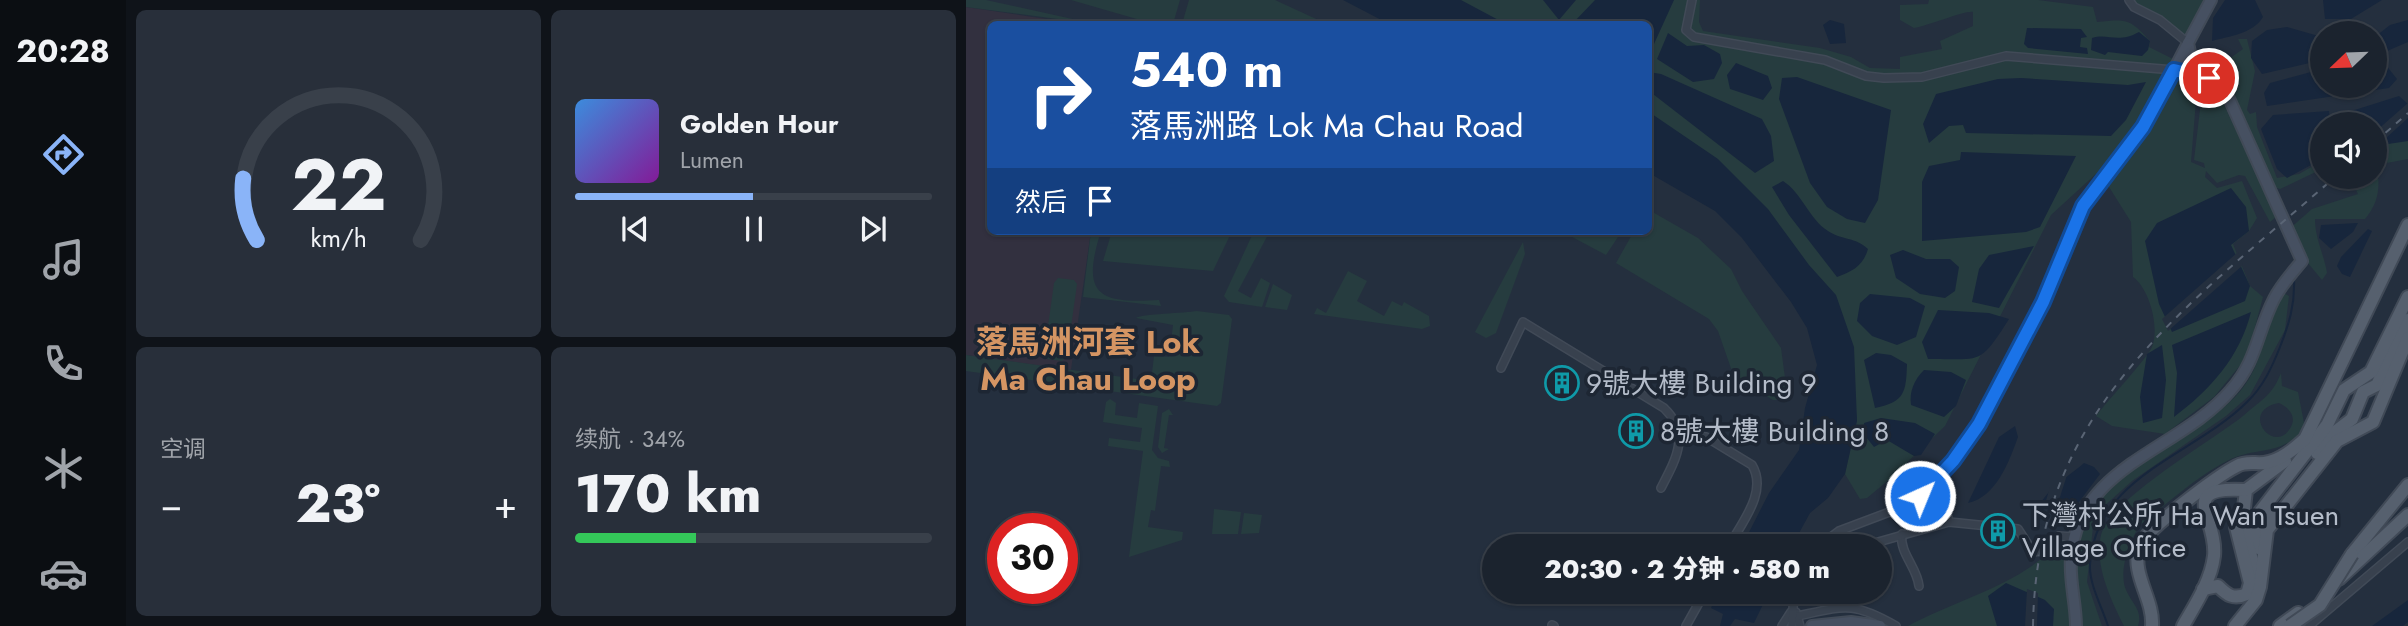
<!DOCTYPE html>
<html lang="zh">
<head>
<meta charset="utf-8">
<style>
  :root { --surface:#1b232e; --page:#282f3a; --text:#f1f3f6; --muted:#a0a4aa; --line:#39404a; --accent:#8ab4f8 }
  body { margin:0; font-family:Jost,"Noto Sans SC",sans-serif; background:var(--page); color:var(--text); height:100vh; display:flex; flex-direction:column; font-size:26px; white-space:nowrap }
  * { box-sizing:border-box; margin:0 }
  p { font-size:23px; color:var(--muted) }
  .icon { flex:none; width:38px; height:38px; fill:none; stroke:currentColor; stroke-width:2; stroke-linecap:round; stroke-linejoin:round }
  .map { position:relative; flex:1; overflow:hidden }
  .panel { display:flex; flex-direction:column; gap:10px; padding:10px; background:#0f1319; width:840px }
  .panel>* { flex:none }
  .guide { position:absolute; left:21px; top:21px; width:665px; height:214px; border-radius:10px; box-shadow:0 2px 5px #0004,0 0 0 2px var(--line); background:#1a4fa0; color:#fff; overflow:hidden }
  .needle { width:46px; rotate:247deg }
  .controls { position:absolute; left:1344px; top:21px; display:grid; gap:14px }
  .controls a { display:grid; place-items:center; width:77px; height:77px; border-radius:50%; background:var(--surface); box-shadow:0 2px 5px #0004,0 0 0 2px var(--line); font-size:35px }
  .speed { position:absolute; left:21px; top:513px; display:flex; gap:14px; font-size:35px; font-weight:700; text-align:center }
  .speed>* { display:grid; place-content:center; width:91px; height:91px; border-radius:50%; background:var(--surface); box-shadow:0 2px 5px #0004,0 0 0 2px var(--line); line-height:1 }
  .speed .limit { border:10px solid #d22; background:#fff; color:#111 }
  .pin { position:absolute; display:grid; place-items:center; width:60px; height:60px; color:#fff; margin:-30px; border:4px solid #fff; border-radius:50%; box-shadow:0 2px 7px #0007 }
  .me { position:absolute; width:77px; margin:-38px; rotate:44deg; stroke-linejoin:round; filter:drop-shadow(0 0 5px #0008) }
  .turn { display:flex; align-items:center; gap:24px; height:147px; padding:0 28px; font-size:32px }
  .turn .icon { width:91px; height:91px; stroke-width:2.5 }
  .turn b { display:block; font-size:49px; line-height:60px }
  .then { display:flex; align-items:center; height:66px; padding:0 28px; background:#0003; gap:14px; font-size:26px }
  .big { font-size:52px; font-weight:800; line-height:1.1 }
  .panel .widget { flex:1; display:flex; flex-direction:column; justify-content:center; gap:10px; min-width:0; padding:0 24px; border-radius:10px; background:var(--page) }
  .panel .dial { align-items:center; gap:0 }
  .dial svg { height:182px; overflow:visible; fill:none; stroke:var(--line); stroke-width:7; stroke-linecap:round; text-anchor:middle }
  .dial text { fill:var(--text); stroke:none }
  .song { display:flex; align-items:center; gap:21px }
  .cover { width:84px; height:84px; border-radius:10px; background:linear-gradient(135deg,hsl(210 70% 55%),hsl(290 70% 35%)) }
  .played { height:7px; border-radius:4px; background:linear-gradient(90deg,var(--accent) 50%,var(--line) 50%) }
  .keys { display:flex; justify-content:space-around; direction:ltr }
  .heat { display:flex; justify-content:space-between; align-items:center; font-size:38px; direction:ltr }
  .charge { height:10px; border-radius:5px; background:linear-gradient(90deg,#34c759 34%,var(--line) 0) }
  .panel .tiles { flex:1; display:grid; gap:10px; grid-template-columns:repeat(2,1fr) }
  .trip { position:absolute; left:516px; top:534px; width:410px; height:70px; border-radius:35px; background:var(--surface); box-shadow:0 2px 5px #0004,0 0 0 2px var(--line); font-weight:800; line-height:70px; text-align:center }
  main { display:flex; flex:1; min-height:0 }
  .dock { display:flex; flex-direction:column; width:126px; justify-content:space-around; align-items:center; background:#0b0e12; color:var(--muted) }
  .dock .icon { width:49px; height:49px }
  .dock .selected { color:var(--accent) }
  .dock b { font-size:32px; color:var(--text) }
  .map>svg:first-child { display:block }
  .medical { fill:#32303f }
  .green { fill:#263c3f; fill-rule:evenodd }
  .water { fill:#17263c }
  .pier { fill:#242f3e }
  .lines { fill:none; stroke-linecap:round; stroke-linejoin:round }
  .stream { stroke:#17263c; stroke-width:2 }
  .street-casing { stroke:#414a57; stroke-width:10 }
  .secondary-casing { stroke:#414a57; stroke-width:14 }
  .primary-casing { stroke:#414a57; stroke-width:16 }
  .street { stroke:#38414e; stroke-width:7 }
  .secondary { stroke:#465061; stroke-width:10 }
  .primary { stroke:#56606e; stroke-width:12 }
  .rail { stroke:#5a6575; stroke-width:2; stroke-dasharray:7 7; stroke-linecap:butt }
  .primary-bridge-casing { stroke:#414a57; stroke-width:16; stroke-linecap:butt }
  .primary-bridge { stroke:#56606e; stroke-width:12 }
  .route-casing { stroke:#114b97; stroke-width:18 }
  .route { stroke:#1a73e8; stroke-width:12 }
  .labels { text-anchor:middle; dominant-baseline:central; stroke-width:7; stroke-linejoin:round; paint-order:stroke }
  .poi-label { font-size:28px; fill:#b4bcc9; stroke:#1d2633; text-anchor:start }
  .quarter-label { font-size:32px; font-weight:bold; fill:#d59563; stroke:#1d2633 }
</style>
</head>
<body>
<main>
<nav class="dock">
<b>20:28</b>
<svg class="icon selected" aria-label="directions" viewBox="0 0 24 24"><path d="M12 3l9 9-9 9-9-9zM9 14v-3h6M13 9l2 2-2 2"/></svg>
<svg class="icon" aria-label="music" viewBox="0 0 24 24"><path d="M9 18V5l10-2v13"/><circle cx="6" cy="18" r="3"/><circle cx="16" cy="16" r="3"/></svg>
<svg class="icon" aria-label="phone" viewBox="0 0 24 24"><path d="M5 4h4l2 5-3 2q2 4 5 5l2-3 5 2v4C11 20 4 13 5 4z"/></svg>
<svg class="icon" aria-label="climate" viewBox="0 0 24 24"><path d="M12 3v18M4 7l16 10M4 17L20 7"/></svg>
<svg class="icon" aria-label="car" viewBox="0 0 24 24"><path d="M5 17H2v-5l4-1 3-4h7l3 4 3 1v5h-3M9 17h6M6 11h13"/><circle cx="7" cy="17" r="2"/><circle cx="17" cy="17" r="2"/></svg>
</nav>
<section class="panel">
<div class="tiles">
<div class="widget dial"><svg viewBox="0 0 100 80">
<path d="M14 69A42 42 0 1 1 86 69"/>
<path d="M14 69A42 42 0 0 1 8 42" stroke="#8ab4f8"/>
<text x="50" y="56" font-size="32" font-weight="700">22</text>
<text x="50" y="72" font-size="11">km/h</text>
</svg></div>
<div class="widget">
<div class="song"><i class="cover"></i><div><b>Golden Hour</b><p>Lumen</p></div></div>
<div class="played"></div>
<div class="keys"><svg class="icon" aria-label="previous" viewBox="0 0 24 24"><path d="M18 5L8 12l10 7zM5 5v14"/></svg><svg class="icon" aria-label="pause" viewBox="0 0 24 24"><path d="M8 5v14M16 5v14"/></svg><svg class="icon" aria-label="next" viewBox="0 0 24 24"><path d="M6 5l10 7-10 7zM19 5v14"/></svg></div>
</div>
<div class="widget"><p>空调</p>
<div class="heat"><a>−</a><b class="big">23°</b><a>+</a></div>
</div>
<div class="widget"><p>续航 · 34%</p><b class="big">170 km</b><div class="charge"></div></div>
</div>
</section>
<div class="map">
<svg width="1442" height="626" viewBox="0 0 1442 626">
  <rect width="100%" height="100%" fill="#242f3e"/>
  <polygon class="medical" points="0,7 114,24 24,24 24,231 125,231 105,370 0,355"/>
  <g class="green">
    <polygon points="0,0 20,0 129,24 0,7"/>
    <polygon points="105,0 214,0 207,24 188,24"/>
    <polygon points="223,0 309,0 361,24 216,24"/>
    <path d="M490 0H734L733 22 737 31 854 48 885 57 904 68 934 69V57L976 49 974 41 1007 26V12C1000 10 962 26 948 28L934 20V5L962 4 963 0H1072L1127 7 1131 22C1160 19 1164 18 1184 41L1183 47 1209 60 1230 85 1226 70 1213 57 1222 50 1240 67 1311 216 1304 222 1279 176 1273 175 1251 183 1240 171 1239 177 1251 188 1276 181 1291 218 1283 231 1267 244 1284 286 1297 297 1281 357 1248 397 1199 434 1146 426 1130 416C1142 400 1180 360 1186 347 1194 327 1183 288 1167 277L1165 222 1133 171 1085 215 979 426 924 479 901 498 894 499 879 474 891 418 866 291 683 113 682 24H536ZM1231 88 1235 101 1228 160 1238 163 1239 168 1225 162Z"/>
    <polygon points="1167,0 1240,0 1220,39 1169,5"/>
    <path d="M1272 39H1281L1289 71 1281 110 1284 114 1290 112 1291 127 1311 178 1333 174 1356 161V169L1314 189 1308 187 1289 147 1288 137C1280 129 1247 65 1247 53L1252 52 1260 61 1277 49Z"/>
    <path d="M1427 139 1442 140V159L1410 165C1415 185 1413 203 1399 219H1349C1349 239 1358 254 1361 273L1356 280 1327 245 1322 230 1346 209 1392 194 1384 177H1409V152Z"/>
    <polygon points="683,210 732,238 765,269 776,291 815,348 819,378 818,400 807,400 768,377 752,331 743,319 650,263 668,231 682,231"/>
    <path d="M125 231H135C115 294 131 304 193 300L195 306 117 297Z"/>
    <polygon points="146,231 266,231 247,271 137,261"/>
    <polygon points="288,231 304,231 272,291 285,298 295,278 304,283 296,307 263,302 258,296"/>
    <polygon points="595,231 656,231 640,255"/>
    <polygon points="557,242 559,254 530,333 520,338 509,332"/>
    <polygon points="382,271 401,281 391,301 418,316 426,301 436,306 438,302 463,316 464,326 456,329 348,314 351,308 360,313"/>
    <polygon points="92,278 108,280 111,284 101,356 96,361 81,359 78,355 88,283"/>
    <polygon points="307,284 326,295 321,310 299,307"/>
    <path d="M1316 292 1323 296 1319 330 1284 395 1260 416 1166 481 1136 508 1127 527 1121 582 1136 626H1115C1114 598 1105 569 1112 541 1132 463 1218 448 1269 397 1302 363 1295 324 1316 292Z"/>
    <path d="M231 311 263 315 266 319 255 403 251 406 0 371V355L185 381 188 356 203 357 207 325 170 318C174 314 220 313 231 311Z"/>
    <path d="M1315 373 1316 386 1332 392 1338 423 1334 435C1307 456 1290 447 1263 460 1231 476 1202 503 1174 525 1164 540 1152 571 1160 590 1166 604 1177 610 1172 626H1158C1145 600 1128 565 1135 535 1144 499 1246 441 1277 416 1295 400 1306 396 1315 373ZM1313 403C1324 408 1332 418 1323 430 1306 454 1273 410 1313 403Z"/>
    <polygon points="144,399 150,403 149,415 171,418 173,403 192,406 186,450 192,458 203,461 204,467 195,466 189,511 185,510 182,527 217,532 216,540 163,557 177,451 142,446 143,438 174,442 176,428 137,422 140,402"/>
    <polygon points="203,409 207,415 203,415 198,448 203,449 196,453 192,447 196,413"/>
    <polygon points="248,509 275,512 272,534 246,534"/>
    <polygon points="278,513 296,515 293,533 275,534"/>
    <path d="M1096 539 1101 545 1108 626H942C993 598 1057 585 1096 539Z"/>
  </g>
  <g class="water">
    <polygon points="377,0 495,0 540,24 423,24"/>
    <polygon points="577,0 610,0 593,20"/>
    <polygon points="629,0 708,0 683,55 682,24 606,24"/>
    <path d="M1259 0H1289L1297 17C1287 34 1263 36 1246 41L1247 18Z"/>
    <polygon points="1357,0 1416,0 1385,19 1359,19"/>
    <polygon points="864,20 878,24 880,43 864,44 857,25"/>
    <polygon points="1442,20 1442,42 1414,54 1410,36 1424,25"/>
    <polygon points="1321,27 1356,37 1356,60 1296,74 1285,58 1286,41 1301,30"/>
    <polygon points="1061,28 1115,29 1121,37 1115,38 1114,47 1121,48 1122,54 1062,48 1058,44"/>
    <path d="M1173 32 1184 41 1182 50 1176 56 1142 52 1139 55 1125 50 1126 38C1143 33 1151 44 1173 32Z"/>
    <polygon points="702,33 721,46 738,45 754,54 756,63 748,79 727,82 691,59"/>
    <polygon points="1409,59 1419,64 1431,79 1423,88 1301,106 1298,93 1304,83 1356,69 1356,86 1409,86"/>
    <polygon points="770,63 802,76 806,88 797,100 764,89 761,75"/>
    <polygon points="683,72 695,74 796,119 805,136 808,161 789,173 683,91"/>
    <polygon points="831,77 925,110 912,200 899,223 881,219 861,207 844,183 813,99 816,78"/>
    <polygon points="1055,78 1162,85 1180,82 1160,120 1145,136 1000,133 997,125 983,126 963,143 957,124 970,94 1032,79"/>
    <polygon points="1433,96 1442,104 1442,141 1409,146 1409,124 1373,124 1376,114"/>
    <polygon points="1363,111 1364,124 1356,124 1356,159 1321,178 1311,169 1295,129 1307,115"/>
    <polygon points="683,112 752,159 802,209 843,265 870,295 888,347 891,421 879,474 862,498 844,513 826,546 776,546 803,493 833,450 839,408 851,365 841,328 825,302 776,238 749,211 683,173"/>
    <polygon points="995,152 1110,156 1074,227 1060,232 956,241 956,182 963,166 994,160"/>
    <path d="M817 181C836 193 843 219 862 231 875 240 890 237 902 249 897 266 887 271 871 277L823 215 806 187Z"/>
    <polygon points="1265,188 1280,207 1283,231 1265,245 1284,286 1279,301 1206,332 1193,304 1179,241 1191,223"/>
    <polygon points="1392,223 1387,232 1365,249 1353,238 1355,225"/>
    <polygon points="1402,229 1406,231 1384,277 1376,274 1371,266 1375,257"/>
    <polygon points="1068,246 1033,308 1006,302 1013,269 1023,255"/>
    <polygon points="937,250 960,259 984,259 993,267 989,291 979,298 954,294 930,278 924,255"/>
    <polygon points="904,294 944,298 959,306 950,337 931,345 906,336 891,321 894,303"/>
    <path d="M972 310 1023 313 1043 319C1013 366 1016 359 962 359L956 342Z"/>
    <path d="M1285 312C1274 357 1244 390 1208 417L1211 373 1206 345Z"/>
    <polygon points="1196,345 1200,380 1196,418 1177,423 1174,397 1181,354"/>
    <path d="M910 353 925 355 941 364C940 392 939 402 909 408L898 360Z"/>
    <path d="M958 370 985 372 1000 380 990 406 978 417 945 405C943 392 948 380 958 370Z"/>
    <polygon points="915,418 949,423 969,434 955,455 948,456 921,440 908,447 900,437 898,423"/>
    <path d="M1049 426 1052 437C1043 462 1030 497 1002 503L1033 437Z"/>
    <path d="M1118 463 1128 467 1134 474 1113 502 1085 525 1071 520C1069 495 1101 478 1118 463Z"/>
    <polygon points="1040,583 1079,600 1088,609 1087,626 1031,626 1022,596"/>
    <polygon points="752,592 803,592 788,623 769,619 764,626 754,626 757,614 745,608"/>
    <polygon points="1442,600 1442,622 1437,626 1406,626"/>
  </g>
  <g class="pier">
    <polygon points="1442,103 1442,118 1409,148 1409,132"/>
    <polygon points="1272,252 1277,265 1202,331 1196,319"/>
    <polygon points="1102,472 1084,528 1073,524 1084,487"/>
    <polygon points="1061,589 1072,593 1071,626 1059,626"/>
  </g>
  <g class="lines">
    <path class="stream" d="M1142 626C1136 607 1123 584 1124 565 1129 476 1227 456 1281 402 1297 387 1306 367 1314 347 1323 324 1329 305 1328 280"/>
    <g class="street-casing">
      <g id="street">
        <polyline points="726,0 720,30 728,37 859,60 900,76 918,78 956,77 1040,56 1208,70 1177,127 1117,206 1069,318 998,447 960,491 942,505 873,531 853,546"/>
        <polyline points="1163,0 1168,7 1194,20 1222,43"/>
        <path d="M535 368 557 322 698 408C725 434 710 459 695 488"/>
        <path d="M713 429 724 435 740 437 786 465C802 492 776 522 763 546"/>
        <polyline points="942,505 955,517 969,506 979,506 983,522"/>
        <path d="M936 534C933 553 951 567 953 586"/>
        <polyline points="898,546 983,522 1052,529 1067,552 1074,551 1093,536 1108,537"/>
        <polyline points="830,612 834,626"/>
        <path d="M832 616C878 606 887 601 930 626"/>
        <polyline points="586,625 588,626"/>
        <polyline points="720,626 739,592"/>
        <polyline points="816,626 825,612"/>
        <polyline points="826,626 828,592"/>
        <polyline points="1343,626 1442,542"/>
      </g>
    </g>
    <g class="secondary-casing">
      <g id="secondary">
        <polyline points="1235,75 1226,62 1222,43 1245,0"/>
        <polyline points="846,626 885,622 914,626"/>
        <path d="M1110 626C1110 603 1103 580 1105 557 1112 465 1214 450 1265 390 1291 361 1291 332 1308 299 1315 285 1326 273 1336 261L1261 94 1243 78 1208 70 1222 43"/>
      </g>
    </g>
    <g class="primary-casing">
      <g id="primary">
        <polyline points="1351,453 1365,435 1386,419 1397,392 1411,385 1442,320"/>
        <polyline points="1292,548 1292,530 1304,510"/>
        <polyline points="1386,554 1442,485"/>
        <polyline points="1373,579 1442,515"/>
        <polyline points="1293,583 1281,543 1281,529 1361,425 1378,390 1405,372 1442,297"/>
        <path d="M1237 589 1252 586C1261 595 1267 600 1281 594L1284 583 1270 527 1277 517 1280 490 1319 461"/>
        <path d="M1186 626C1188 599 1165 575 1173 547 1178 530 1253 475 1271 466 1280 461 1289 464 1298 463 1314 461 1328 449 1339 439L1442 225"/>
        <path d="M1217 626C1229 605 1245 581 1248 556 1252 517 1209 486 1280 490"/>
        <polyline points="1269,626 1290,600 1294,587 1301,530 1371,441 1407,422 1442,338"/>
        <polyline points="1314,626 1332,613"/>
      </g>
    </g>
    <use href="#street" class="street"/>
    <use href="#secondary" class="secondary"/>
    <use href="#primary" class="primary"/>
    <g class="rail">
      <polyline points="1409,142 1442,113"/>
      <path d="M1067 626C1070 407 1221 307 1369 177"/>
    </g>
    <g class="primary-bridge-casing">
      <polyline id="primary-bridge" points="1324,626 1354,605 1386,554"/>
    </g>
    <use href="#primary-bridge" class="primary-bridge"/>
  </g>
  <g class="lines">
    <g class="route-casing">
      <polyline id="route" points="954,496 987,461 1013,424 1077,302 1117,206 1177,127 1208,70 1243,78"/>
    </g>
    <use href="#route" class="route"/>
  </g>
  <defs>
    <g id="building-ring" transform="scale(1.75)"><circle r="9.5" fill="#1d2633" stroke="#0f9aa8" stroke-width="1.5"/><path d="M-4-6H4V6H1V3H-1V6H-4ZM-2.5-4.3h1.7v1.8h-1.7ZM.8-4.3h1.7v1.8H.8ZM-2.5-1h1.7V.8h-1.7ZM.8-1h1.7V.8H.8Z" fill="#0f9aa8"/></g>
  </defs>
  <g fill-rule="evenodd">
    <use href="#building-ring" x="596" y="383"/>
    <use href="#building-ring" x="670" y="431"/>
    <use href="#building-ring" x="1032" y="531"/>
  </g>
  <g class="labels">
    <g class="poi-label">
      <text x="620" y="383">9號大樓 Building 9</text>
      <text x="694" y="431">8號大樓 Building 8</text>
      <text x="1056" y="515">下灣村公所 Ha Wan Tsuen<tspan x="1056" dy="32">Village Office</tspan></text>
    </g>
    <g class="quarter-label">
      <text x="122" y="342">落馬洲河套 Lok<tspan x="122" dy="37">Ma Chau Loop</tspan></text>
    </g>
  </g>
</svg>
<div class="controls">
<a><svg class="needle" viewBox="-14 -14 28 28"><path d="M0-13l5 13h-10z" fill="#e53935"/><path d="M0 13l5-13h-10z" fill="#a0a4aa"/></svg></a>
<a><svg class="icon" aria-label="sound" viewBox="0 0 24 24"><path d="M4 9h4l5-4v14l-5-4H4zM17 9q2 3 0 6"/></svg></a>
</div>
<div class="speed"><div class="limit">30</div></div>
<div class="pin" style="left:1243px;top:78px;background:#d93025"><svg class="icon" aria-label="arrive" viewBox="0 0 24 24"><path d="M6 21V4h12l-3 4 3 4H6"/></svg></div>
<svg class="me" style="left:954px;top:496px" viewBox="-20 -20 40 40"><circle r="17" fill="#1a73e8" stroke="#fff" stroke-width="3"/><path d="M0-11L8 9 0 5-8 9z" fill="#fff"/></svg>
<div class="trip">20:30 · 2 分钟 · 580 m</div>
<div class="guide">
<div class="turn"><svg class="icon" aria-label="right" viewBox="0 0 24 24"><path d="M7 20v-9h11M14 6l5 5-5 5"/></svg><div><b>540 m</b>落馬洲路 Lok Ma Chau Road</div></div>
<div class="then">然后<svg class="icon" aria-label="arrive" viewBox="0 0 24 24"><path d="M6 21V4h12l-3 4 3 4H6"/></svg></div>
</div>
</div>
</main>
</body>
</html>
